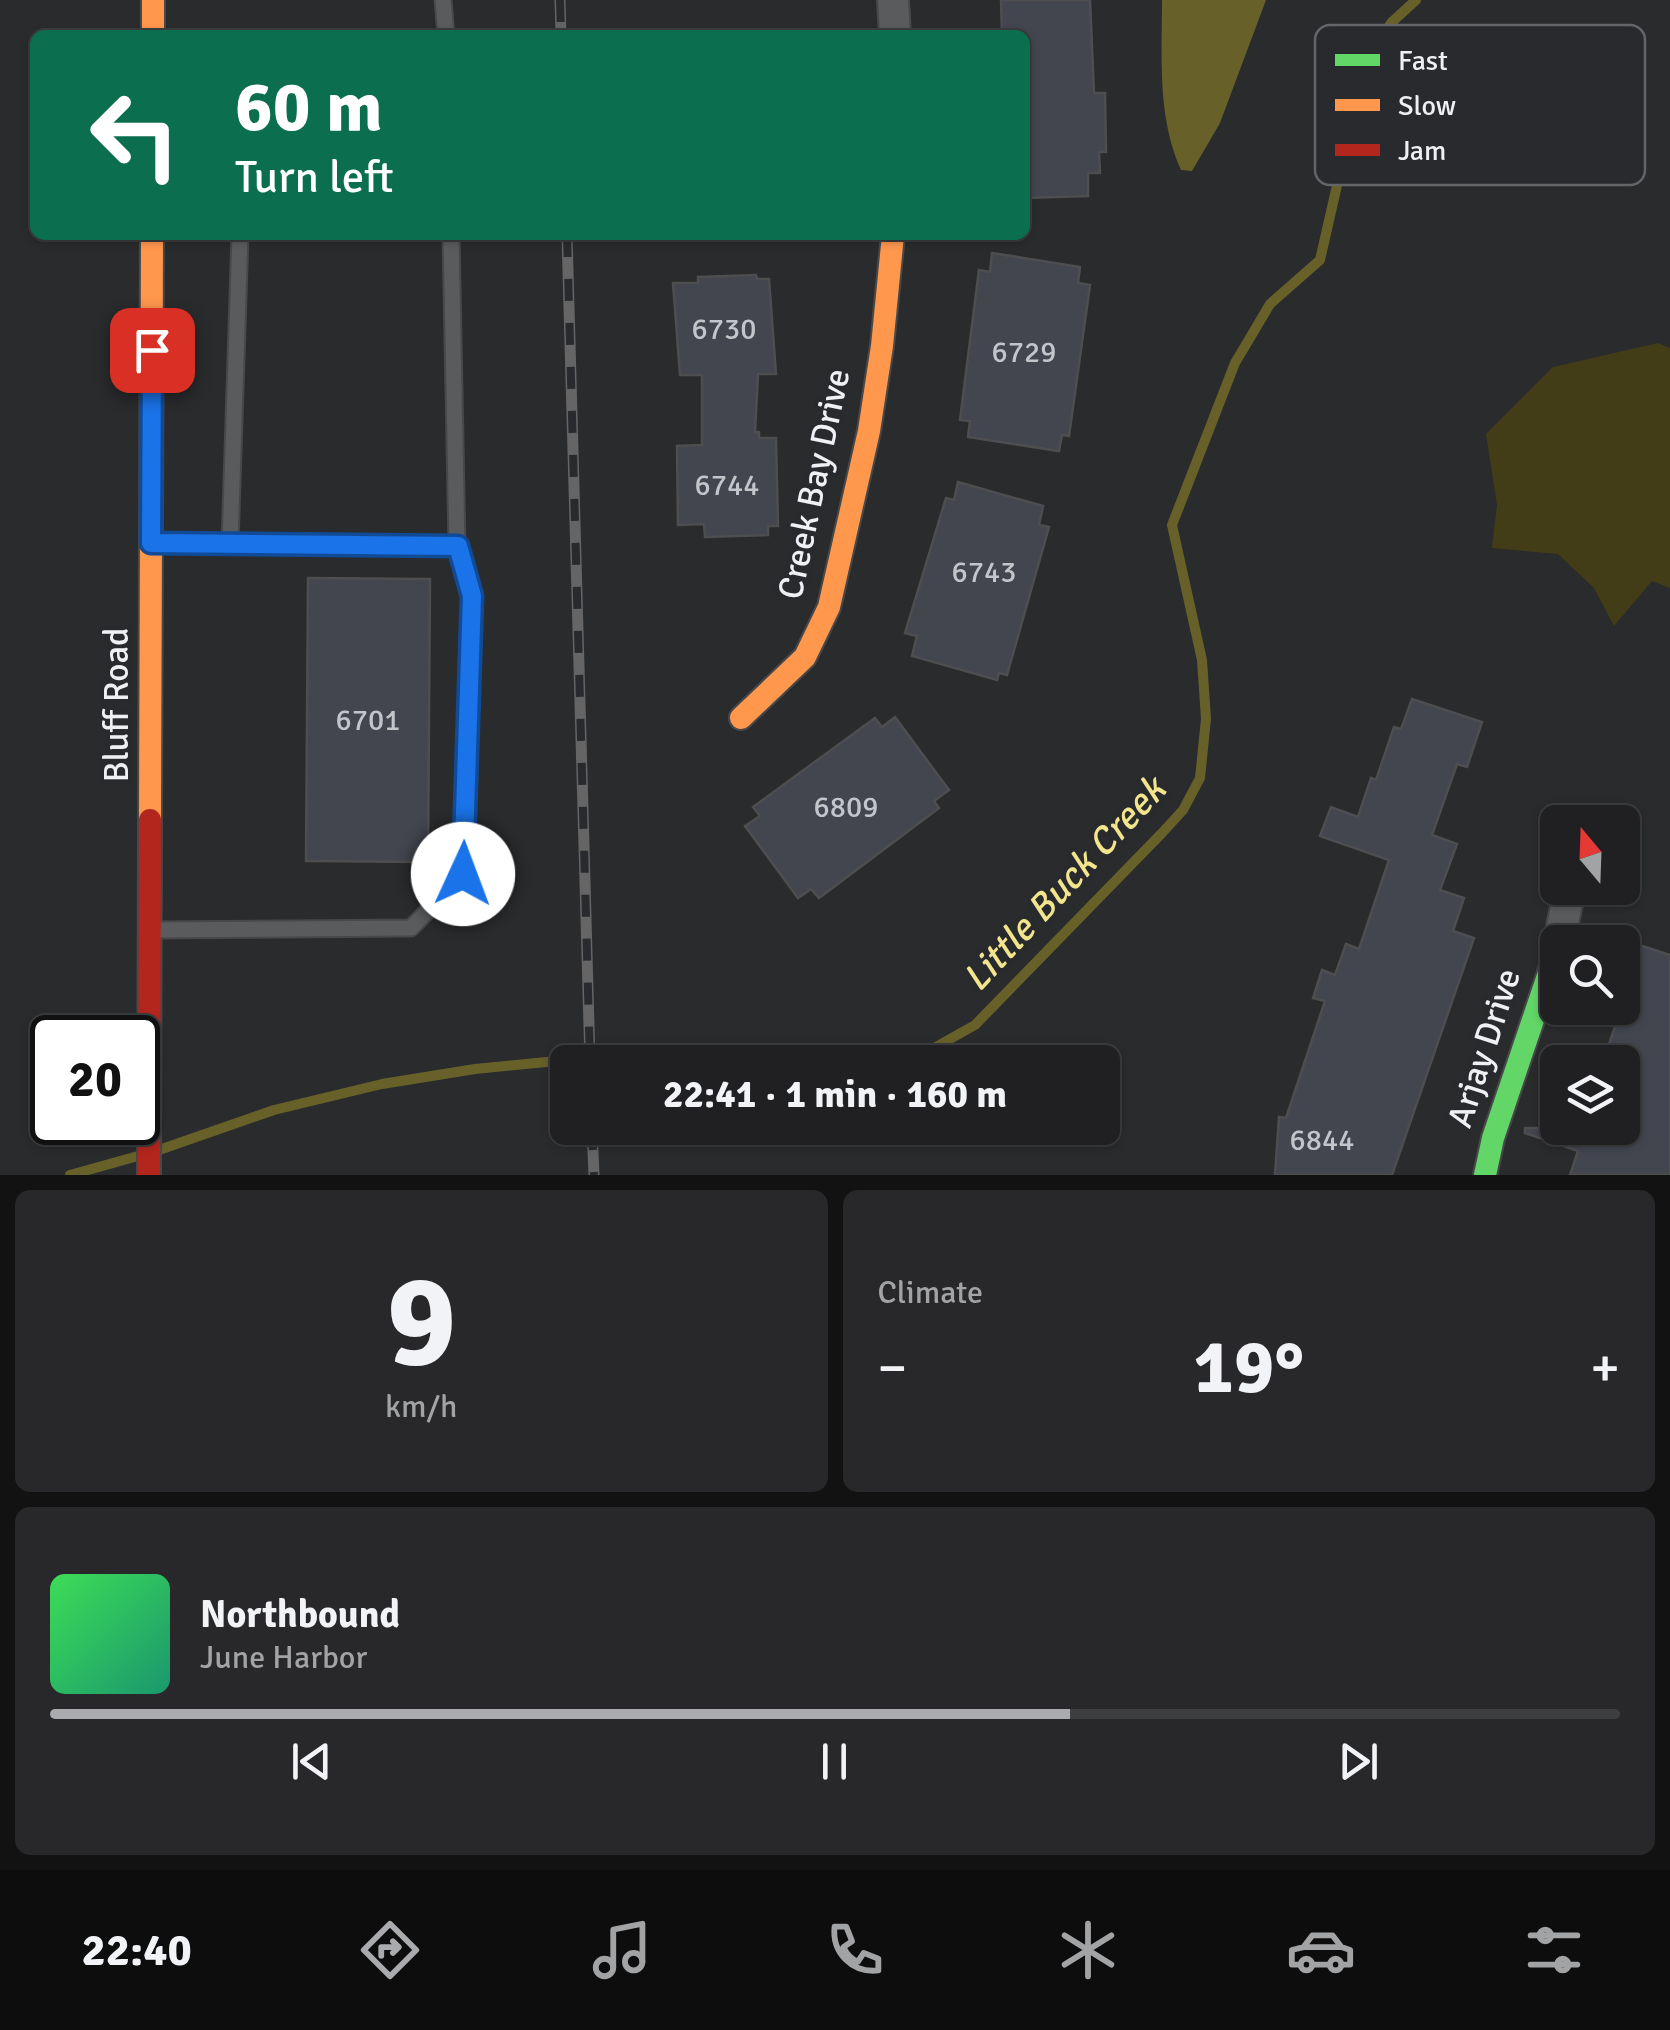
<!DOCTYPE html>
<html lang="en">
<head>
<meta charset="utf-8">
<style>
  :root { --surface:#202022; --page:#28282a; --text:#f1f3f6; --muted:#a2a3a5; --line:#3d3e40; --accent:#aaabae }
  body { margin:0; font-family:Signika,sans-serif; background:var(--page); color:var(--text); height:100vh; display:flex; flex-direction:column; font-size:38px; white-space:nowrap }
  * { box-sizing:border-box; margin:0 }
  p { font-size:32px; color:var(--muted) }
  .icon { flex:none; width:55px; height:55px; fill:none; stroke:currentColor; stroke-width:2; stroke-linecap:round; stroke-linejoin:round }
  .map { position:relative; height:1175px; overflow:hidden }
  .details { display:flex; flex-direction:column; gap:15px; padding:15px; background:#121213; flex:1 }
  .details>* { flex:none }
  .guide { position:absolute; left:30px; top:30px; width:1000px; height:210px; border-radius:15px; box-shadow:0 2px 8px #0004,0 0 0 2px var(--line); background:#0b6e4f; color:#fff; overflow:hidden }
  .needle { width:65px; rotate:341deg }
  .tools { position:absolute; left:1540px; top:805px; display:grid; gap:20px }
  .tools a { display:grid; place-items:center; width:100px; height:100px; border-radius:15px; background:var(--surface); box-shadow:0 2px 8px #0004,0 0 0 2px var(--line); font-size:50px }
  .speed { position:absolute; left:30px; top:1015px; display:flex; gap:20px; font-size:50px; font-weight:700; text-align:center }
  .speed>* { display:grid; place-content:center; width:130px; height:130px; border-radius:50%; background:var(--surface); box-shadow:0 2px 8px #0004,0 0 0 2px var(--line); line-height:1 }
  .speed .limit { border:5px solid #111; border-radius:15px; background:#fff; color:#111 }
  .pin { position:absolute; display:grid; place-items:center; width:85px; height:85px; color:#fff; margin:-42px; border-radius:20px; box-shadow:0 5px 15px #0006 }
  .me { position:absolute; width:110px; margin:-55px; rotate:2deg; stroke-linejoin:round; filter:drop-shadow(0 0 8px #0008) }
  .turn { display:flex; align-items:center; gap:35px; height:210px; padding:0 40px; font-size:45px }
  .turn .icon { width:130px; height:130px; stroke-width:2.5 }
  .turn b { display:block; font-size:70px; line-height:85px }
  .big { font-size:75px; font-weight:700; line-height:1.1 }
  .details .widget { flex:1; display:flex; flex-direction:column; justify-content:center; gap:15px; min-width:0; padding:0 35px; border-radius:15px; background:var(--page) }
  .details .dial { align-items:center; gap:0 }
  .dial b { font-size:130px; line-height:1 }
  .song { display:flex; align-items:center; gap:30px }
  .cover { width:120px; height:120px; border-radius:15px; background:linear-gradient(135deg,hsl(130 70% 55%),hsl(160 70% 35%)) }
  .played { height:10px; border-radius:5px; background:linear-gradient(90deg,var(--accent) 65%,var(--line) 65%) }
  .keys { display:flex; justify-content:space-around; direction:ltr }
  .heat { display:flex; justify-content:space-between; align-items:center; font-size:55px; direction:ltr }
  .details .tiles { flex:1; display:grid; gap:15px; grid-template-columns:1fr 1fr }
  .widget:last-child { grid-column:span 2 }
  .trip { position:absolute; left:550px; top:1045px; width:570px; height:100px; border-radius:15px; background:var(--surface); box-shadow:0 2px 8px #0004,0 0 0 2px var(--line); font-weight:700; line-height:100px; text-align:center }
  .dock { display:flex; height:160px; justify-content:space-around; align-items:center; background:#0d0d0e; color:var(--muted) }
  .dock .icon { width:70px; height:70px }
  .dock .selected { color:var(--accent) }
  .dock b { font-size:45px; color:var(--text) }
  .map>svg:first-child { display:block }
  .green { fill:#423d16 }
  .water { fill:#676029 }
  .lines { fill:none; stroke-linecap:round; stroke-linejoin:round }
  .stream { stroke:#676029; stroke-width:10 }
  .building { fill:#43454f; stroke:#4e4e50; stroke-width:2.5 }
  .lane-casing { stroke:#47484a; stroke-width:19 }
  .street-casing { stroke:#47484a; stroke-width:34 }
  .fast-casing { stroke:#47484a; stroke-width:26 }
  .slow-casing { stroke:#47484a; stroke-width:26 }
  .jam-casing { stroke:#47484a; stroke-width:26 }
  .lane { stroke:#5a5b5d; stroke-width:15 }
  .street { stroke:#5a5b5d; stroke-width:30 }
  .fast { stroke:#63d668; stroke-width:22 }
  .slow { stroke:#ff974d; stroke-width:22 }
  .jam { stroke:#b3261e; stroke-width:22 }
  .rail-casing { stroke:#656566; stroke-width:11 }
  .rail { stroke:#292a2e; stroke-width:8; stroke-dasharray:22; stroke-linecap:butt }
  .route-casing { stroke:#114b97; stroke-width:25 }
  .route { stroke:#1a73e8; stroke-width:18 }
  .labels { text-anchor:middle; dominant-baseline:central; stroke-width:8; stroke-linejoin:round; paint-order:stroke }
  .number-label { font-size:30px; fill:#c4c5ca }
  .street-label { font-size:35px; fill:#eff0f3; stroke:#292a2e }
  .water-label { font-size:38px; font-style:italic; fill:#f2e58c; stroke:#292a2e }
  .key { fill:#292a2e; stroke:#646569; stroke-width:2.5 }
  .key-label { font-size:28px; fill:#eff0f3 }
</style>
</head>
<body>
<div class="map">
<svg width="1670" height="1175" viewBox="0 0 1670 1175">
  <rect width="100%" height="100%" fill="#2a2b2d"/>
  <polygon class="green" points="1658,343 1670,348 1670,588 1652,581 1614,626 1594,588 1558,554 1492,548 1497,505 1486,434 1553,367"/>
  <path class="water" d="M1162 0H1266L1220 123 1192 171 1181 170C1157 117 1162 57 1162 0Z"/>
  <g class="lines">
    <g class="stream">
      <polyline points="909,1062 975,1025 1162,833 1183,810 1200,778 1206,719 1202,660 1172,525 1235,363 1270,304 1320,260 1351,124 1359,68 1392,22 1416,0"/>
      <polyline points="159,1150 274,1110 382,1084 475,1069 567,1060 586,1062"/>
      <polyline points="70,1175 138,1156"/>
    </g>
  </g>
  <g class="building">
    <polygon points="1001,0 1090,0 1094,93 1105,93 1106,152 1099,152 1100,173 1088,173 1088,196 1025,198 1025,35 1002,35"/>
    <polygon points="992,253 1080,267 1078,283 1090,285 1069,436 1062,435 1059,451 968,437 970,421 960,420 979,270 990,272"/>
    <polygon points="756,275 757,279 769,279 776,374 758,374 755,432 759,432 759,438 776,438 778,526 768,526 768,535 705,537 704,524 678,525 677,446 702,445 702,375 680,375 673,283 698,283 698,277"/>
    <polygon points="958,482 1043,506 1039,525 1049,527 1007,675 999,673 997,680 912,656 917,636 905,633 946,498 954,500"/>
    <polygon points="308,578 430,579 428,862 306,861"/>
    <polygon points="1412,699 1482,722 1467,767 1457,764 1432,835 1457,844 1440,890 1464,898 1453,931 1474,938 1392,1175 1275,1175 1279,1117 1286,1118 1325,1001 1313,998 1322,970 1335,975 1346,944 1359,949 1389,860 1320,836 1331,807 1358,817 1371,778 1376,780 1394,727 1401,729"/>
    <polygon points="895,717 949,790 934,801 939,808 819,898 811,889 798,898 745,826 760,816 753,807 875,718 882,727"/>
    <polygon points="1636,944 1670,955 1670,1175 1570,1175 1578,1151 1525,1133 1525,1128 1622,1128 1622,1062 1603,1062 1630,982 1625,980"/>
  </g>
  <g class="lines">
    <g class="lane-casing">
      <g id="lane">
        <polyline points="443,0 446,35"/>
        <polyline points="152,543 457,546 451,235"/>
        <polyline points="230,544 240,235"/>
        <polyline points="150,930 411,928 463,874 472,597 457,546"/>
      </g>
    </g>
    <g class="street-casing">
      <g id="street">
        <polyline points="893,0 895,35"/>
        <polyline points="1559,942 1570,888"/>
      </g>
    </g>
    <g class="fast-casing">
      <polyline id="fast" points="1485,1175 1493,1138 1558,946"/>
    </g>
    <g class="slow-casing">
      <g id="slow">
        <polyline points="153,0 153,35"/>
        <polyline points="741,718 805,657 829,607 869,431 882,346 893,235"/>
        <polyline points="150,820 152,235"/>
      </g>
    </g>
    <g class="jam-casing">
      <polyline id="jam" points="149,1175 150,820"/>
    </g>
    <use href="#lane" class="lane"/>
    <use href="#street" class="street"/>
    <use href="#fast" class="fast"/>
    <use href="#slow" class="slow"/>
    <use href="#jam" class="jam"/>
    <g class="rail-casing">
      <g id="rail">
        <polyline points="560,0 561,35"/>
        <polyline points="567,235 590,1062"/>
        <polyline points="592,1128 594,1175"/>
      </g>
    </g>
    <use href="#rail" class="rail"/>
  </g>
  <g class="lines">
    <g class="route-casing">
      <polyline id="route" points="152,350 151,543 458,546 472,596 463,874"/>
    </g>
    <use href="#route" class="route"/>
  </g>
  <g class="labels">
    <g class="number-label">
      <text x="724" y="329">6730</text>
      <text x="1024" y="352">6729</text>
      <text x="727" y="485">6744</text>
      <text x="984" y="572">6743</text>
      <text x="368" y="720">6701</text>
      <text x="846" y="807">6809</text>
      <text x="1322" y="1140">6844</text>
    </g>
    <g class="street-label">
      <text transform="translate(814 484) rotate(-78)">Creek Bay Drive</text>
      <text transform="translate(116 705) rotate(-90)">Bluff Road</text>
      <text transform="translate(1484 1048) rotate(-72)">Arjay Drive</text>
    </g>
    <g class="water-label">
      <text transform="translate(1064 884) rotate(-47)">Little Buck Creek</text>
    </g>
  </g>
  <rect x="1315" y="25" width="330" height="160" rx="15" class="key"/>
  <rect x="1335" y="54" width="45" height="12" fill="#63d668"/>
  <rect x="1335" y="99" width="45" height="12" fill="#ff974d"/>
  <rect x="1335" y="144" width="45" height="12" fill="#b3261e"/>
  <g class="key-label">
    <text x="1398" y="70">Fast</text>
    <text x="1398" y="115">Slow</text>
    <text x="1398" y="160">Jam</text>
  </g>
</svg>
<div class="tools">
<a><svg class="needle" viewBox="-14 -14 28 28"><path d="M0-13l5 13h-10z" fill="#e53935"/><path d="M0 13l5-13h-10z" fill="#a2a3a5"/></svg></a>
<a><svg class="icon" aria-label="search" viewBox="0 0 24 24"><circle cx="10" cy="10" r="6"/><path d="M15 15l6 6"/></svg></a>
<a><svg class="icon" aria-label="layers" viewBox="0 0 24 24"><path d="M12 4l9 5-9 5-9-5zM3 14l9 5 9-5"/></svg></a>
</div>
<div class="speed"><div class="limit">20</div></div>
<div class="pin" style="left:152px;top:350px;background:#d93025"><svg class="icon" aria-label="arrive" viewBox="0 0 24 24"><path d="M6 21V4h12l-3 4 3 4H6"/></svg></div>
<svg class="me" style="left:463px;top:874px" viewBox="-20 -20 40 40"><circle r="19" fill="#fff"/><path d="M0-13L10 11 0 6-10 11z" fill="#1a73e8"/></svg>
<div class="trip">22:41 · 1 min · 160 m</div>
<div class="guide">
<div class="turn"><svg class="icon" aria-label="left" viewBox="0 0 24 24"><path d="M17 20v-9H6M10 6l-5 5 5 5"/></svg><div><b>60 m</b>Turn left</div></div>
</div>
</div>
<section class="details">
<div class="tiles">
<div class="widget dial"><b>9</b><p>km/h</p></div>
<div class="widget"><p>Climate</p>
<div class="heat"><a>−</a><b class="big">19°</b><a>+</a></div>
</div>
<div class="widget">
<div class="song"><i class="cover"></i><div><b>Northbound</b><p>June Harbor</p></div></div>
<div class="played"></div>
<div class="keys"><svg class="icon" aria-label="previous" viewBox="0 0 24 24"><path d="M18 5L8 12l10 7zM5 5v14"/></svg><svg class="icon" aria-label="pause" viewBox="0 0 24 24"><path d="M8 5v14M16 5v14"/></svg><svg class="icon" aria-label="next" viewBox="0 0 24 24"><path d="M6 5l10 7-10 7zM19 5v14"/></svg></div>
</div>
</div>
</section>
<nav class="dock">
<b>22:40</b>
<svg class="icon selected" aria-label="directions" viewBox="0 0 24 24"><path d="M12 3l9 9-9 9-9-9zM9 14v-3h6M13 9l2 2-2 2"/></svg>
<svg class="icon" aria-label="music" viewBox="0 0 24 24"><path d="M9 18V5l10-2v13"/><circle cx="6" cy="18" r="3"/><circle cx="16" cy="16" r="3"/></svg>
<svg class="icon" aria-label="phone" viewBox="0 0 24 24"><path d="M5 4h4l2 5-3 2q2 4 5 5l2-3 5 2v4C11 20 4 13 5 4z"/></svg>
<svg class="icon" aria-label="climate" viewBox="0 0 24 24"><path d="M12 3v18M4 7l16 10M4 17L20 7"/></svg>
<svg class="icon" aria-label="car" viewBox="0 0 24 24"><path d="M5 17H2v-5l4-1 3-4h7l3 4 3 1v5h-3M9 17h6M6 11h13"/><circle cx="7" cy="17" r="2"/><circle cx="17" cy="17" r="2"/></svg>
<svg class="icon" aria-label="filters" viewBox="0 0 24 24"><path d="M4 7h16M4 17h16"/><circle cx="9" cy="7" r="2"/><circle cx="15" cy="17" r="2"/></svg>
</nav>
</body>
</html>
